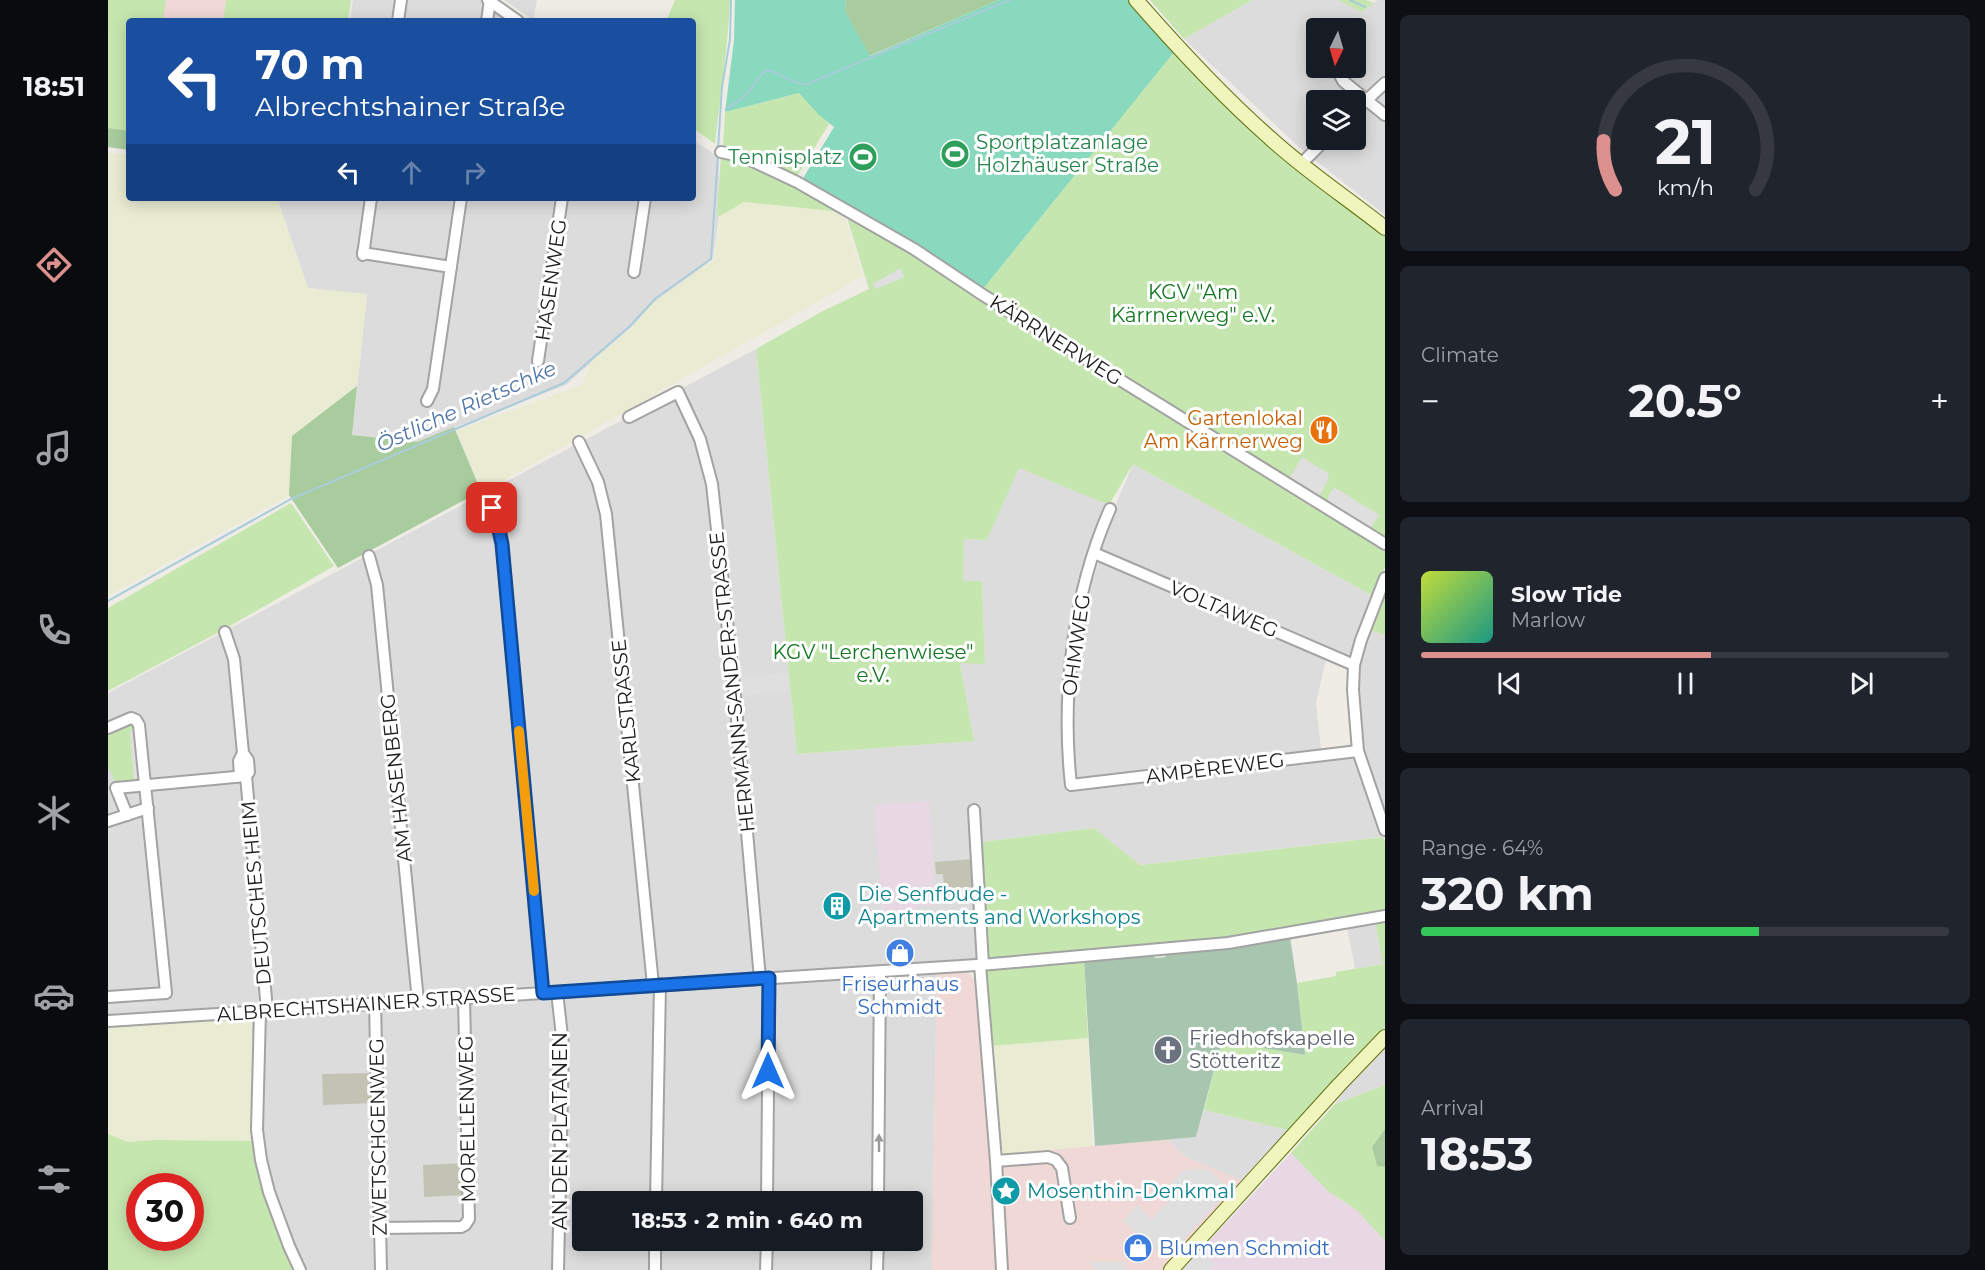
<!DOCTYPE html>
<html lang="en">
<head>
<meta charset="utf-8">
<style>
  :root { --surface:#171b24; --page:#20242c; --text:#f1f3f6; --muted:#9ea1a6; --line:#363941; --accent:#db908d }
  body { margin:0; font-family:Montserrat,sans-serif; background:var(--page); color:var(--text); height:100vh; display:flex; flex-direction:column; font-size:22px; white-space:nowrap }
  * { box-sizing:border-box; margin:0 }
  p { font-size:20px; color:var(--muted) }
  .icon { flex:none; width:33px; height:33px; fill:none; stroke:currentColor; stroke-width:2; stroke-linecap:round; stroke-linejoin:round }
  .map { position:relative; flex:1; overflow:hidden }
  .drawer { display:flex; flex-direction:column; gap:15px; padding:15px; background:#0d0f14; width:600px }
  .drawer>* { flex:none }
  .banner { position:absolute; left:18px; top:18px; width:570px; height:183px; border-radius:6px; box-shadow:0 3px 15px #0003; background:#1a4fa0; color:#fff; overflow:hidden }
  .needle { width:39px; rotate:185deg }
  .buttons { position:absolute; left:1198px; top:18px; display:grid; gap:12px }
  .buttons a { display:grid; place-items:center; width:60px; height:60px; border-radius:6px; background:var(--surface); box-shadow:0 3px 15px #0003; font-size:30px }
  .speed { position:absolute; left:18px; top:1173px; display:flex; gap:12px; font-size:30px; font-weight:700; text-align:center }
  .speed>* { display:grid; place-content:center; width:78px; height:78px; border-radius:50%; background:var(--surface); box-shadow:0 3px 15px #0003; line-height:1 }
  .speed .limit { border:9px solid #d22; background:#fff; color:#111 }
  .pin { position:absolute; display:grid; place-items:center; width:51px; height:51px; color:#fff; margin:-26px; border-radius:12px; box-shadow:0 3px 9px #0006 }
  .me { position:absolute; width:66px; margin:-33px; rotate:0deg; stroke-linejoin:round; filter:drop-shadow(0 0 4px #0008) }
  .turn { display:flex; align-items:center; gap:21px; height:126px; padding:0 30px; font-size:27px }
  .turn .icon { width:78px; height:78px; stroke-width:2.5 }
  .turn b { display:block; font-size:42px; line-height:51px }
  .lanes { display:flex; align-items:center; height:57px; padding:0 30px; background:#0003; justify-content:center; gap:30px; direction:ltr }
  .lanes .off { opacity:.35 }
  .big { font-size:45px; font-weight:700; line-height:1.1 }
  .drawer .card { flex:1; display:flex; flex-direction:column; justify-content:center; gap:9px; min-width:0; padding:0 21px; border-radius:9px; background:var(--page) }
  .drawer .dial { align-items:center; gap:0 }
  .dial svg { height:156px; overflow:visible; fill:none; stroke:var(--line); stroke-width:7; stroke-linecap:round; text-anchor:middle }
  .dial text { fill:var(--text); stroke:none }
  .song { display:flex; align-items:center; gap:18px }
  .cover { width:72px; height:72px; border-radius:9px; background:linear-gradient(135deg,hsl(70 70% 55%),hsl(170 70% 35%)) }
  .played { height:6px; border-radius:3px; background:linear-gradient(90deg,var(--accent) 55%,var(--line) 55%) }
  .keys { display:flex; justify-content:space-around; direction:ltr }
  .heat { display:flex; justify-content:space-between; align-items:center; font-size:33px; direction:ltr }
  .charge { height:9px; border-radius:4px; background:linear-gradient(90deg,#34c759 64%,var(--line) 0) }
  .trip { position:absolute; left:464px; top:1191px; width:351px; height:60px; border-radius:6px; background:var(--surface); box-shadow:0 3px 15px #0003; font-weight:700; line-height:60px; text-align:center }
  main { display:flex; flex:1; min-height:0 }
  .menu { display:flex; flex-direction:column; width:108px; justify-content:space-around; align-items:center; background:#090b0e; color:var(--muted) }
  .menu .icon { width:42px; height:42px }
  .menu .current { color:var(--accent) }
  .menu b { font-size:27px; color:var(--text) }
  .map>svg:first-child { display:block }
  .residential { fill:#dddcdc; fill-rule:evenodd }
  .commercial { fill:#efd8d6 }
  .industrial { fill:#e8d8e4 }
  .construction { fill:#c2c3b2 }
  .farmland { fill:#e9ecd2 }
  .grass { fill:#c6e6af; fill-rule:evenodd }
  .forest { fill:#a8cc9d }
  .cemetery { fill:#a8c6af }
  .pitch { fill:#89d9bf }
  .parking { fill:#dfdfdf }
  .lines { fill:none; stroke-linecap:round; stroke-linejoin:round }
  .stream { stroke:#a9ccda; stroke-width:2 }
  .street-casing { stroke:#a3a3a3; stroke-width:14 }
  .secondary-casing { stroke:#5f700c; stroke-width:16 }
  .street { stroke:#fff; stroke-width:10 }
  .secondary { stroke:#eff5bd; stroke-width:14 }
  .oneway { fill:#9a9a9a }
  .route-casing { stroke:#114b97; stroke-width:15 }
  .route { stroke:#1a73e8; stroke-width:10 }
  .slow { stroke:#f59e0b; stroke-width:10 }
  .labels { text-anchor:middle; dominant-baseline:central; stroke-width:6; stroke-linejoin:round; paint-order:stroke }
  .leisure-label { font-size:20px; fill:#27864d; stroke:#fff; text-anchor:start }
  .street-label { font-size:20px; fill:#1f1f1f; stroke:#fff }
  .park-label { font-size:20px; fill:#137721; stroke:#fff }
  .food-label { font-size:20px; fill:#c56008; stroke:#fff; text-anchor:end }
  .culture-label { font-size:20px; fill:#0d838f; stroke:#fff; text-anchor:start }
  .shop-label { font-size:20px; fill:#366cbe; stroke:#fff }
  .worship-label { font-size:20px; fill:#5b616d; stroke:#fff; text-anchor:start }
  .water-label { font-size:21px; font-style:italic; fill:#5177a9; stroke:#fff }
</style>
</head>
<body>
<main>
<nav class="menu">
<b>18:51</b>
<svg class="icon current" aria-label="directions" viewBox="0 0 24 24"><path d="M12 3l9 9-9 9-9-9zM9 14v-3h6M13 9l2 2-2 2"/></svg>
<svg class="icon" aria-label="music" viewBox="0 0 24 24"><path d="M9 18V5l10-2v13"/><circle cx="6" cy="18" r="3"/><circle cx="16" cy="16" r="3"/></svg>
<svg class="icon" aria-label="phone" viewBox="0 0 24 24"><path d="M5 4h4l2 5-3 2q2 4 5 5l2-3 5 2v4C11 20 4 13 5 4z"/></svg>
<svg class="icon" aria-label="climate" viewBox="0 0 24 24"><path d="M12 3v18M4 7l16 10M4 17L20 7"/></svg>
<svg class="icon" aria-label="car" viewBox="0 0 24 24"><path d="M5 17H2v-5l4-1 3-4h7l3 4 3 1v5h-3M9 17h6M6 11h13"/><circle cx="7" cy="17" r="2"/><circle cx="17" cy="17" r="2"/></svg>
<svg class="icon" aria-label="filters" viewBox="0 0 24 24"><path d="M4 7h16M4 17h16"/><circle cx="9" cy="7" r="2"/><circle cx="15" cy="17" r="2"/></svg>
</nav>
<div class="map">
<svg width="1277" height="1270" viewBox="0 0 1277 1270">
  <rect width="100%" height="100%" fill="#efece6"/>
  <g class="residential">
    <polygon points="245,0 375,0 404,21 242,21"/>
    <polygon points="396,0 429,0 425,20"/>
    <path d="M1144 0H1231L1253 12 1270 0H1277V215L1193 149 1076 39ZM1209 28H1248V68H1209ZM1209 100H1248V140H1209Z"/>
    <polygon points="585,140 611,157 611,217 605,258 521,329 458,385 309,442 244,435 259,295 200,288 169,198 585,198"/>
    <path d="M648 349 689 754 866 741 852 663H877L874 581 855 582 856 539 879 540 911 467 1001 505 960 644 956 671 954 733 958 792 1246 758 1248 760 1273 837 1031 865 986 828 874 842 881 960 829 964 824 1270H184L152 1175 144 1141V1020L0 1025V693ZM474 1202H804V1240H474Z"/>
    <polygon points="1025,464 1265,596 1248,637 1244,654 1239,656 1016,563 989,549"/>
    <polygon points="991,562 1218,659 1208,703 1213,750 969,779 966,777 966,702 971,640 984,582"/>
    <polygon points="1262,630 1277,635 1277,814 1254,746 1250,688 1252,666"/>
    <polygon points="1267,922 1276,964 1247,969 1239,927"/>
    <polygon points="1277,1048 1277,1085 1227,1104 1238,1088"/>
    <polygon points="1096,1110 1180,1130 1135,1181 1078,1157 1062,1143 1062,1139 1088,1137"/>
  </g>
  <g class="commercial">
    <polygon points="0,0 118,0 115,21 21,21 21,150 0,147"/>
    <polygon points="860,972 867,980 883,1155 1062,1139 1062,1143 1078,1157 1135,1181 1054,1270 824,1270 829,973"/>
  </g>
  <g class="industrial">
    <polygon points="821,801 828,905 809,906 810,915 774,917 767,805"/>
    <polygon points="1183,1153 1220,1191 1249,1210 1277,1241 1277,1270 1074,1270"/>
  </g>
  <g class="construction">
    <polygon points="866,859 868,887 836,889 835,874 828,874 827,862"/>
    <polygon points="265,1073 265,1103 215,1105 214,1074"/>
    <polygon points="356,1163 357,1195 316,1197 315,1165"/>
  </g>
  <g class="farmland">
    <polygon points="0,152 21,155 21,198 169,198 200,288 259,294 249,386 184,436 181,495 0,596"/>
    <polygon points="636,202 735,212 755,276 379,490 371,486 349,431 475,384 482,363 522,329 545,303 606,259 612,216"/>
    <polygon points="144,1019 144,1141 47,1140 20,1142 0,1134 0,1028 3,1024"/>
    <polygon points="980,1038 984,1146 902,1154 896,1153 893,1149 884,1046"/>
  </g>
  <g class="grass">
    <polygon points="0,0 58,0 55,21 21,21 21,131 0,128"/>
    <polygon points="118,0 243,0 240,21 115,21"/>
    <path d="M567 0H622C620 48 612 96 607 144L585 128V21H558Z"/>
    <polygon points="1042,0 1144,0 1076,39"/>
    <polygon points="1231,0 1258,0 1266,3 1253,12"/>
    <polygon points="1067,51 1208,183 1277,235 1277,567 1265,596 1025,464 1001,505 911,468 879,540 856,539 855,581 874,581 877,664 852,663 866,741 689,754 648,349 713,312 761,289 738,214 872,295 875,289"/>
    <polygon points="691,93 721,124 688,178 615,149 617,112"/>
    <path d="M613 155C657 165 696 191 735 212L636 202 612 216 609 215Z"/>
    <polygon points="183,503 226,566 115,630 0,691 0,608"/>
    <polygon points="1277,594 1277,635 1262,630"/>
    <polygon points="21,723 29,729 23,746 25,763 33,781 8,784 0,767 0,733"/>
    <polygon points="986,828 1032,865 1275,837 1277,842 1277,912 1120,940 881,960 874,842"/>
    <polygon points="1277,921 1277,1028 1245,1058 1180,1130 1096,1110 1114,1040 1197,1055 1189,983 1228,976 1228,972 1275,964 1267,922"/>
    <polygon points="976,960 980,1038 884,1046 877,974 881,970"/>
    <polygon points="1277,1085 1277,1129 1264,1147 1269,1165 1277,1167 1277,1241 1249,1210 1220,1191 1183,1153 1227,1104"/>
    <path d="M0 1134 20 1142 47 1140 144 1141 152 1175 184 1270H0ZM32 1186H82V1238H32Z"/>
  </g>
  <g class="forest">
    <polygon points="738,0 891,0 761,56 737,11"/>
    <polygon points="0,128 21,131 21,150 0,147"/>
    <polygon points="249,386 244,435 309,442 346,427 373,491 230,568 181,495 184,436"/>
    <polygon points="1277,1129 1277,1167 1269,1166 1264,1147"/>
  </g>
  <polygon class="cemetery" points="1182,937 1189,983 1197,1055 1114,1041 1088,1137 987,1146 976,960 1045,955 1047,958 1057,957 1059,954"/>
  <polygon class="pitch" points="627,0 738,0 737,11 762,56 891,0 1022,0 1067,51 875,289 808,246 694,180 726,127 711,115 691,93 617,112 626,40"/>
  <g class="parking">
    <polygon points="793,268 796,277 768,289 765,284"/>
    <polygon points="1194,457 1221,474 1219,482 1211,497 1181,479"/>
    <polygon points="1226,487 1271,515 1262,529 1220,503 1220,496"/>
    <polygon points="680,673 681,691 632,696 630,676"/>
    <polygon points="29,729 33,778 26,779 22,730"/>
    <polygon points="50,1000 50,1005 0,1008 0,1003"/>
    <polygon points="1100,1169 1114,1182 1119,1192 1057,1260 1015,1221 1029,1205 1044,1219 1061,1200 1054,1194 1076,1170"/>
    <polygon points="1092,1252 1106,1265 1101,1270 1075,1270"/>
    <polygon points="980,1262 1016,1262 1017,1270 989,1270"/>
  </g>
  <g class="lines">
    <g class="stream">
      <polyline points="1242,0 1257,7"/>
      <path d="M618 109C627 104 635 98 642 90 647 83 651 77 658 70 673 72 684 85 699 84L902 0"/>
      <polyline points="610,149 614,87 622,39 623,0"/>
      <polyline points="0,601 183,499 456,383 522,326 548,298 603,259 610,155"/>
    </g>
    <g class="street-casing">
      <g id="street">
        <polyline points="380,0 410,21"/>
        <polyline points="290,21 293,0"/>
        <polyline points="379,21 382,0"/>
        <polyline points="1228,68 1235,81 1277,115"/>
        <polyline points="1248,110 1277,83"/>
        <polyline points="613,152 636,157 689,182 806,249 875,295 1277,544"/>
        <polyline points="1193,164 1217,140"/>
        <polyline points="255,253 343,267"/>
        <polyline points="255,255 263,198"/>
        <polyline points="526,272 537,198"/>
        <polyline points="430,361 454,198"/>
        <polyline points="319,401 325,389 353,198"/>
        <polyline points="521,417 570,392 592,439 604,484 626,685 652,979"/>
        <polyline points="471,442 490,482 498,514 545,985"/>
        <polyline points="379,496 389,521 394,544 435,993"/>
        <path d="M1002 509C965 593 953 693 963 785L1250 751"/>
        <polyline points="986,553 1246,665"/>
        <polyline points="261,556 269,585 310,1001"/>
        <polyline points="1277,578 1253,640 1246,665 1245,690 1250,751 1277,830"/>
        <polyline points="117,632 126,659 135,753 140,760 141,772 138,776 159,1010"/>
        <polyline points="0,728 23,718 28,720 31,725 58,993 0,997"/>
        <polyline points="132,776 131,761 135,753"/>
        <polyline points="866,810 875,965"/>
        <polyline points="19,815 8,788 138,776"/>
        <polyline points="0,821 40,808"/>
        <polyline points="872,965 888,1161 894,1270"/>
        <polyline points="449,992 455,1045 450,1270"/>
        <polyline points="267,1003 273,1270"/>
        <polyline points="152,1011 149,1130 153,1160 161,1192 181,1246 192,1270"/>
        <polyline points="0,1021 884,964 1120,943 1277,916"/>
        <polyline points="888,1161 940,1157 948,1160 954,1168 962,1218"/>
        <polyline points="548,1202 552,984"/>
        <polyline points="659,1202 661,978"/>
        <polyline points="770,1202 772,972"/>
        <polyline points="271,1228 353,1227 357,1225 361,1219 356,998"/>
        <polyline points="547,1270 547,1240"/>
        <polyline points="658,1270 659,1240"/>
        <polyline points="769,1270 770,1240"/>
      </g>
    </g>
    <g class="secondary-casing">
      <g id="secondary">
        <path d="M1028 0C1070 48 1114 96 1162 138 1198 171 1239 198 1277 228"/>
        <polyline points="1063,1270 1231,1085 1277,1037"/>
      </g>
    </g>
    <use href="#street" class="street"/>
    <use href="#secondary" class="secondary"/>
  </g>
  <defs><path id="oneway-solid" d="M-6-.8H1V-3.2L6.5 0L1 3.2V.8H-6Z" transform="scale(1.5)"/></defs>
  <use class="oneway" href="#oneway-solid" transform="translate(771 1143) rotate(-90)"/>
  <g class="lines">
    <g class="route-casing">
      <polyline id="route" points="384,508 389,521 394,544 435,993 661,978 660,1071"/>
    </g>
    <use href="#route" class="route"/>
    <polyline class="slow" points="411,731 426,891"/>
  </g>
  <defs>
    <g id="stadium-disc" transform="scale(1.5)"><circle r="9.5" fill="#2e9e5b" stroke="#fff"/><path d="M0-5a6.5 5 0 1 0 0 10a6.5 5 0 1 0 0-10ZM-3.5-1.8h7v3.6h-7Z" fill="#fff"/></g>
    <g id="restaurant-disc" transform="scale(1.5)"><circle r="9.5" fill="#e8710a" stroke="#fff"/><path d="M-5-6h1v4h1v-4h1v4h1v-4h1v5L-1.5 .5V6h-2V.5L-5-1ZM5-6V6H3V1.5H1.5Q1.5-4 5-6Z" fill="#fff"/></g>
    <g id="building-disc" transform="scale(1.5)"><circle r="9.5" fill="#0f9aa8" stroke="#fff"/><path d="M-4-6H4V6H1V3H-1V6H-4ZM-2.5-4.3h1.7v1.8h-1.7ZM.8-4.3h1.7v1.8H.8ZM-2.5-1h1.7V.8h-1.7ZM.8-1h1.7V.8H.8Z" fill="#fff"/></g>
    <g id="shop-disc" transform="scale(1.5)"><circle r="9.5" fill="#3f7fe0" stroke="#fff"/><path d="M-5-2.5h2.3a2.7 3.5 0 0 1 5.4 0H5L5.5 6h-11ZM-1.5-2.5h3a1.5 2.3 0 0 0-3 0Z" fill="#fff"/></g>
    <g id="church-disc" transform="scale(1.5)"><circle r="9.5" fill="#6b7280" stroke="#fff"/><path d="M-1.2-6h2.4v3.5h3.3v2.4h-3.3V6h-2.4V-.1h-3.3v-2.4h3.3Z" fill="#fff"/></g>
    <g id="sight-disc" transform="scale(1.5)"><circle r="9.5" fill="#0f9aa8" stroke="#fff"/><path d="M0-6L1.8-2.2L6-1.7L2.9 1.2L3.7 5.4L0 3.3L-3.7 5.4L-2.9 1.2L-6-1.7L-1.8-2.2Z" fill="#fff"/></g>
  </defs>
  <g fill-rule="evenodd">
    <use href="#stadium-disc" x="847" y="154"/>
    <use href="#stadium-disc" x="755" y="157"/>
    <use href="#restaurant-disc" x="1216" y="430"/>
    <use href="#building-disc" x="729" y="906"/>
    <use href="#shop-disc" x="792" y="953"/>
    <use href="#church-disc" x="1060" y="1050"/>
    <use href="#sight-disc" x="898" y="1191"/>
    <use href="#shop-disc" x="1030" y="1248"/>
  </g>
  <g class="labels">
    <g class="leisure-label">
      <text x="868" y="142">Sportplatzanlage<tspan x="868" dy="23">Holzhäuser Straße</tspan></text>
      <text x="734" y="157" text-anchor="end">Tennisplatz</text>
    </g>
    <g class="street-label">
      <text transform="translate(443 280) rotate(-82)">HASENWEG</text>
      <text transform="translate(948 340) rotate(32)">KÄRRNERWEG</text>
      <text transform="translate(1116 609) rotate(23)">VOLTAWEG</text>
      <text transform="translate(968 645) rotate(-82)">OHMWEG</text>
      <text transform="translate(624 682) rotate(-96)">HERMANN-SANDER-STRASSE</text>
      <text transform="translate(518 711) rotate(-96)">KARLSTRASSE</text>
      <text transform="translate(1107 768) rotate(-7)">AMPÈREWEG</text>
      <text transform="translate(288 778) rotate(-96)">AM HASENBERG</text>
      <text transform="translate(148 893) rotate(-95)">DEUTSCHES HEIM</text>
      <text transform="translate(258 1004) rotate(-4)">ALBRECHTSHAINER STRASSE</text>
      <text transform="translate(359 1119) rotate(-91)">MORELLENWEG</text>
      <text transform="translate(452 1131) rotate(-90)">AN DEN PLATANEN</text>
      <text transform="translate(270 1137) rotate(-91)">ZWETSCHGENWEG</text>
    </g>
    <g class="park-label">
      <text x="1085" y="292">KGV "Am<tspan x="1085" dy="23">Kärrnerweg" e.V.</tspan></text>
      <text x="765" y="652">KGV "Lerchenwiese"<tspan x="765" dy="23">e.V.</tspan></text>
    </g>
    <g class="food-label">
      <text x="1195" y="418">Gartenlokal<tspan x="1195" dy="23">Am Kärrnerweg</tspan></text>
    </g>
    <g class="culture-label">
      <text x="750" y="894">Die Senfbude -<tspan x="750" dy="23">Apartments and Workshops</tspan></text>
      <text x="919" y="1191">Mosenthin-Denkmal</text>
    </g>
    <g class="shop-label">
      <text x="792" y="984">Friseurhaus<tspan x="792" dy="23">Schmidt</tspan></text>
      <text x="1051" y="1248" text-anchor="start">Blumen Schmidt</text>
    </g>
    <g class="worship-label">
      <text x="1081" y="1038">Friedhofskapelle<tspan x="1081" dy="23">Stötteritz</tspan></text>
    </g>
    <g class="water-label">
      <text transform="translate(358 406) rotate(-24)">Östliche Rietschke</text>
    </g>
  </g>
</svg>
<div class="buttons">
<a><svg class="needle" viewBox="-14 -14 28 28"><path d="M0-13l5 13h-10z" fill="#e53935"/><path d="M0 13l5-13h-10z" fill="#9ea1a6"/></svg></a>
<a><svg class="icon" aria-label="layers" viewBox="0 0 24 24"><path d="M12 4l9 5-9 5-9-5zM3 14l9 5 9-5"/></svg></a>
</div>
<div class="speed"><div class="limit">30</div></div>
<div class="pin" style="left:384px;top:508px;background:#d93025"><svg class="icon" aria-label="arrive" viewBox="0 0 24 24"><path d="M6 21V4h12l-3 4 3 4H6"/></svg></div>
<svg class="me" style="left:660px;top:1071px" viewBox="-20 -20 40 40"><path d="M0-17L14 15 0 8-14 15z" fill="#1a73e8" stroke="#fff" stroke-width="4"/></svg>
<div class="trip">18:53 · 2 min · 640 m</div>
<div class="banner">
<div class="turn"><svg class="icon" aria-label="left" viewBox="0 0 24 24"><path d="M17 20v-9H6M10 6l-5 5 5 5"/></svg><div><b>70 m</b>Albrechtshainer Straße</div></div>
<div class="lanes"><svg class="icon" aria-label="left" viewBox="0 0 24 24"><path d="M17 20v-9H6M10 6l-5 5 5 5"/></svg><svg class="icon off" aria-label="ahead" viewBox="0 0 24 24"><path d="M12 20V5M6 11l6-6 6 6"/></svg><svg class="icon off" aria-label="right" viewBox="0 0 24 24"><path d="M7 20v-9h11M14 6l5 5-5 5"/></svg></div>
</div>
</div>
<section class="drawer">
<div class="card dial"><svg viewBox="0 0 100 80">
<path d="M14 69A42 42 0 1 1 86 69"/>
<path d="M14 69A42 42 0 0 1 8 44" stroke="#db908d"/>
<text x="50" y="56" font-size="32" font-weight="700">21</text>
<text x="50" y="72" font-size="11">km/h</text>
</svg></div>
<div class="card"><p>Climate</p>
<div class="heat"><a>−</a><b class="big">20.5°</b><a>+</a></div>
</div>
<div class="card">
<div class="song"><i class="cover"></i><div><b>Slow Tide</b><p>Marlow</p></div></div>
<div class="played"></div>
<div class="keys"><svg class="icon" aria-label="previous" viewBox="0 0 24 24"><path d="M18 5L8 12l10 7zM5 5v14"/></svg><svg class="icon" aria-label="pause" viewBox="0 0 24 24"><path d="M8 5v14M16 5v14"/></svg><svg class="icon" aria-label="next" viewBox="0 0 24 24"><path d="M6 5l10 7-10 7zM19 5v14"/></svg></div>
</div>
<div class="card"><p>Range · 64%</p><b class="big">320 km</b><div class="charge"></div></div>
<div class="card"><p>Arrival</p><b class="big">18:53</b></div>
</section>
</main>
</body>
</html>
